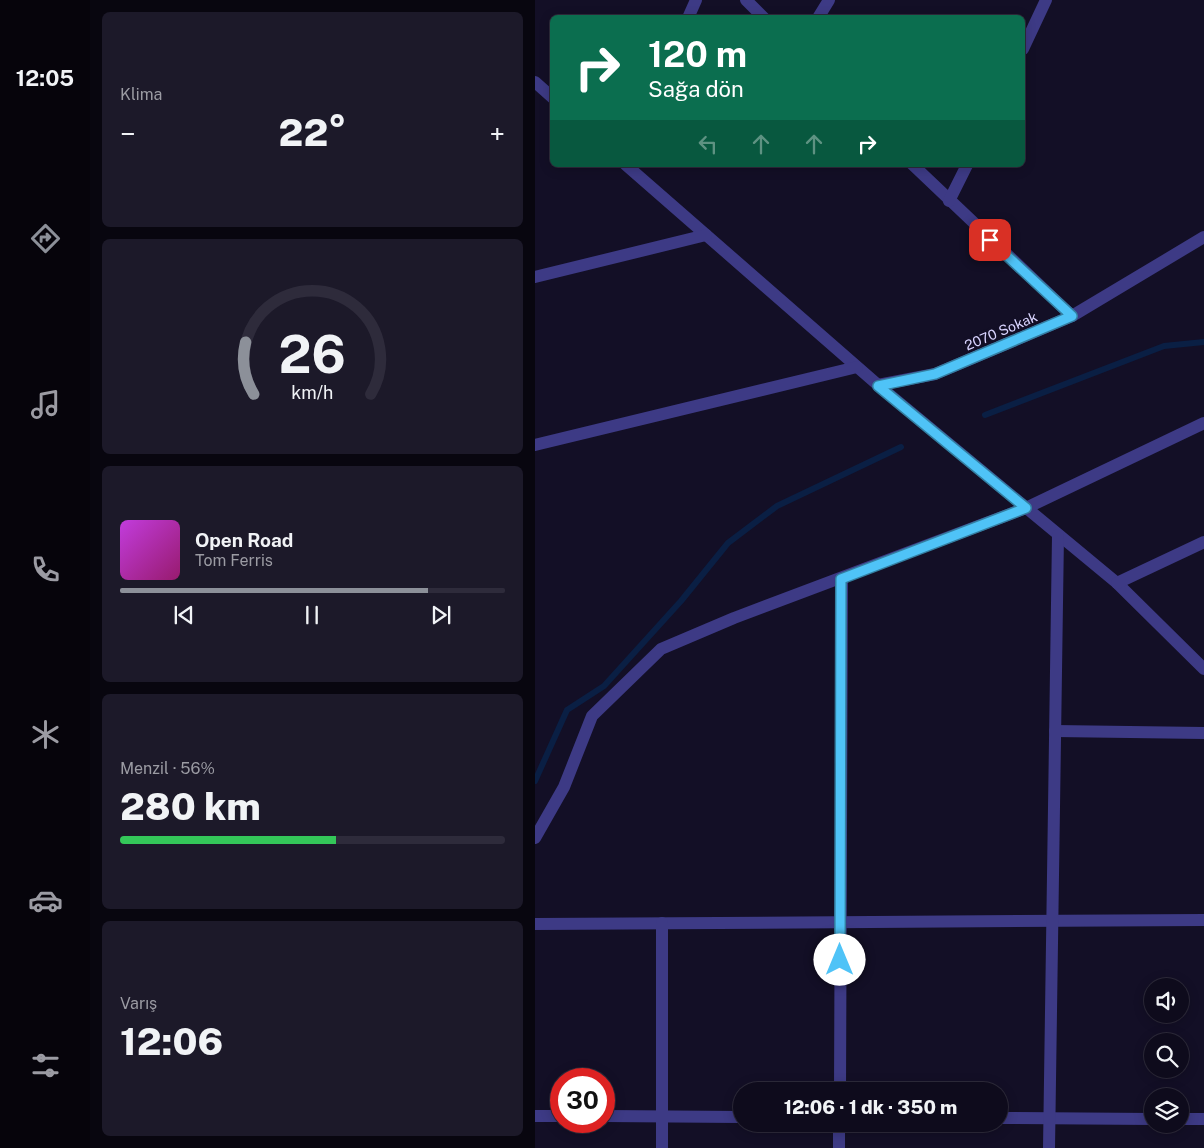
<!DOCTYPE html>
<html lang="tr">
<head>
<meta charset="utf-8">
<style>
  :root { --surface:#0e0b1c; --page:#1c1929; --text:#f1f3f6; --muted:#9b9ba3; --line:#2e2b3b; --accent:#8c9099 }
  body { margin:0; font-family:"Public Sans",sans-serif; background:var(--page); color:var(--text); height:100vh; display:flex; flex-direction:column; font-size:19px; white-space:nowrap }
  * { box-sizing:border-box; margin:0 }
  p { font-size:16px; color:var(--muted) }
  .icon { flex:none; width:28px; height:28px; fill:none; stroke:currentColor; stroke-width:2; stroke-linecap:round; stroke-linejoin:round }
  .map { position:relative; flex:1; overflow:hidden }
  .side { display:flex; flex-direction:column; gap:12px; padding:12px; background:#08060f; width:445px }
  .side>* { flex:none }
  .banner { position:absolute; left:15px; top:15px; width:475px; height:152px; border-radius:8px; box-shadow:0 2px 12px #0003,0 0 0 1px var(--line); background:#0b6e4f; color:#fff; overflow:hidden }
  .fabs { position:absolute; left:609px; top:978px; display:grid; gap:10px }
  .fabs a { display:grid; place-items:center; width:45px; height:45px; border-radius:50%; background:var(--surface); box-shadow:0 2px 12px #0003,0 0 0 1px var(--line); font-size:25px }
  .speed { position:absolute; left:15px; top:1068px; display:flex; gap:10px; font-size:25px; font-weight:700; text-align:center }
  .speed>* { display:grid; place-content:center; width:65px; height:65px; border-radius:50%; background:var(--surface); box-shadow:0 2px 12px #0003,0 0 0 1px var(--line); line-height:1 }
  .speed .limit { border:8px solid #d22; background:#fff; color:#111 }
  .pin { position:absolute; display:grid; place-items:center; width:42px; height:42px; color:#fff; margin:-21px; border-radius:10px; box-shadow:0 2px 8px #0006 }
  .me { position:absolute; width:55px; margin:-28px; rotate:0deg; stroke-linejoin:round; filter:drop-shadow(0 0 4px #0008) }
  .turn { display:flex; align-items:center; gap:18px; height:105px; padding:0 15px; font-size:22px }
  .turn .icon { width:65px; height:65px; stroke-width:2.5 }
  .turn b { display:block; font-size:35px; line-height:42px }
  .lanes { display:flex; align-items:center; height:48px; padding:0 15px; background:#0003; justify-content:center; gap:25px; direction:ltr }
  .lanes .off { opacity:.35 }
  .big { font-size:38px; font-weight:800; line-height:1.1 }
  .side .card { flex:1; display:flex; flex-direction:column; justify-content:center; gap:8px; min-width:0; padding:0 18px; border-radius:8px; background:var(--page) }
  .side .dial { align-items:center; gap:0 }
  .dial svg { height:130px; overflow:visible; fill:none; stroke:var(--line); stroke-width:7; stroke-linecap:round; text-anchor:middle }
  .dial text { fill:var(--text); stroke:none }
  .song { display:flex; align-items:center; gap:15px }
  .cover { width:60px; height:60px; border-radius:8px; background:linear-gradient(135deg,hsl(290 70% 55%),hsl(320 70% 35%)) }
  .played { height:5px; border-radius:2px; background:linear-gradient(90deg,var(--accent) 80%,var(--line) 80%) }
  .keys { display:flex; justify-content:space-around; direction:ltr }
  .heat { display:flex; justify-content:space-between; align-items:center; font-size:28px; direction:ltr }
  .charge { height:8px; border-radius:4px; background:linear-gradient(90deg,#34c759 56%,var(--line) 0) }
  .trip { position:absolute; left:198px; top:1082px; width:275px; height:50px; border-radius:25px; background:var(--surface); box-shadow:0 2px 12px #0003,0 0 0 1px var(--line); font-weight:800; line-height:50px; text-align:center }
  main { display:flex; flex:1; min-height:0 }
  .dock { display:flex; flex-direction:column; width:90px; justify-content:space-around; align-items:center; background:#06040b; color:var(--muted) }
  .dock .icon { width:35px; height:35px }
  .dock .on { color:var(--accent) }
  .dock b { font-size:22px; color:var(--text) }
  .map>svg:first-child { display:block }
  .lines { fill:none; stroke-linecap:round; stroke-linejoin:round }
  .stream { stroke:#0a1f44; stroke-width:6 }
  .minor { stroke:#3d3a85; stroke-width:12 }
  .route-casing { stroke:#337fa1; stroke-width:12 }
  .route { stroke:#4fc3f7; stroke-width:9 }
  .labels { text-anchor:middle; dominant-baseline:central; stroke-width:5; stroke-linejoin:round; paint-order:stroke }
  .street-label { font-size:14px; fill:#d9d4ff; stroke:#130f26 }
</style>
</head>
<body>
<main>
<nav class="dock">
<b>12:05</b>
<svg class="icon on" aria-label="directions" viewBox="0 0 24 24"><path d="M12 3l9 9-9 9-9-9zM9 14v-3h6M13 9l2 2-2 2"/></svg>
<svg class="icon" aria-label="music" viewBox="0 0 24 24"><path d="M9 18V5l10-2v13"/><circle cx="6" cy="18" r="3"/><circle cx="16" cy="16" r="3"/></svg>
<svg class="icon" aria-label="phone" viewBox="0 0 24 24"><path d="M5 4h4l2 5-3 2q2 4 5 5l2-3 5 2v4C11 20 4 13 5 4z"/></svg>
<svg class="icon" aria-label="climate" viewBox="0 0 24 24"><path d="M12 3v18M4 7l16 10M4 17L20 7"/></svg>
<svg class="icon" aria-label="car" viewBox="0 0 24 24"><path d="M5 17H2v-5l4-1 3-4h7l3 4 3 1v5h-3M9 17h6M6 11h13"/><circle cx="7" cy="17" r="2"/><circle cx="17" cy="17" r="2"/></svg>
<svg class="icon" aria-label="filters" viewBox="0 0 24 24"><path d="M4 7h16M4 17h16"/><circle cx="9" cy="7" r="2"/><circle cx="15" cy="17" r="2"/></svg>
</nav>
<section class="side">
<div class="card"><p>Klima</p>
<div class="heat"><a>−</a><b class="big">22°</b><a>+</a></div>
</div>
<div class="card dial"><svg viewBox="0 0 100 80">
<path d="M14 69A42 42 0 1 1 86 69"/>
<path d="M14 69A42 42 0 0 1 9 37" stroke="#8c9099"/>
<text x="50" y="56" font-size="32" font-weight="700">26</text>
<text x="50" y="72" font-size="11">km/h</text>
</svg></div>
<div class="card">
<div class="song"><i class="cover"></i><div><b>Open Road</b><p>Tom Ferris</p></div></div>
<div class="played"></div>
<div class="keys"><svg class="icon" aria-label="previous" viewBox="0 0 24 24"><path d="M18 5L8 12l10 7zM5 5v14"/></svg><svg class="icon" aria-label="pause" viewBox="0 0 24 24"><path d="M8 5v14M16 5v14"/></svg><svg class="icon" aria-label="next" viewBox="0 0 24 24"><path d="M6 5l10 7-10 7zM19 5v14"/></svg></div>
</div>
<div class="card"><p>Menzil · 56%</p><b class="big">280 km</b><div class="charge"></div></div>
<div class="card"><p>Varış</p><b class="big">12:06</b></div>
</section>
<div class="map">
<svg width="669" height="1148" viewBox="0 0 669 1148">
  <rect width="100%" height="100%" fill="#130f26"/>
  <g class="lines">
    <g class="stream">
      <polyline points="450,415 629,346 669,342"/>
      <polyline points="0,781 32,710 69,686 146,601 193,543 242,506 366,447"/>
    </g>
    <g class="minor">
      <polyline points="211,0 229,18"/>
      <polyline points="153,18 161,0"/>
      <polyline points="283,18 294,0"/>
      <polyline points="488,49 511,0"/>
      <polyline points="0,82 18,98"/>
      <polyline points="91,165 343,385 582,583 669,669"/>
      <polyline points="378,165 537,316"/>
      <polyline points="414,201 432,165"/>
      <polyline points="0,277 171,235"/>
      <polyline points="343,385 400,374 537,316 669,237"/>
      <polyline points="0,445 322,367"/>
      <polyline points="582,583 669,542"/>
      <polyline points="520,731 669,733"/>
      <polyline points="0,838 29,787 57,716 126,649 199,618 491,508 669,423"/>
      <polyline points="0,924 669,920"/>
      <polyline points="305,1091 307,579"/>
      <polyline points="0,1116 26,1116"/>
      <polyline points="69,1116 206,1117"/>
      <polyline points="464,1118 618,1119"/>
      <polyline points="645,1119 669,1119"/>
      <polyline points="127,1148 127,923"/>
      <polyline points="304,1148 304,1124"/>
      <polyline points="514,1148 523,535"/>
    </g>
  </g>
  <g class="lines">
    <g class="route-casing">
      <polyline id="route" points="305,960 306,579 491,508 343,386 400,374 537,316 455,240"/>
    </g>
    <use href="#route" class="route"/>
  </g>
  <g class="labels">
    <g class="street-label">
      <text transform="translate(466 331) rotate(-23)">2070 Sokak</text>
    </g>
  </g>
</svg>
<div class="fabs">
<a><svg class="icon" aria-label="sound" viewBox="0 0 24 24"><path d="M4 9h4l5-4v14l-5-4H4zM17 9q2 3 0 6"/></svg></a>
<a><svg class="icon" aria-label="search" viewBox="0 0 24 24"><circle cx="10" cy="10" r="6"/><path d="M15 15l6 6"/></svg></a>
<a><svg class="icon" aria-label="layers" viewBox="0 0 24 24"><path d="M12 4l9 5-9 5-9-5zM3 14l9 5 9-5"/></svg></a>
</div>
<div class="speed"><div class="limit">30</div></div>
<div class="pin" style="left:455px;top:240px;background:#d93025"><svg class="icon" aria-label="arrive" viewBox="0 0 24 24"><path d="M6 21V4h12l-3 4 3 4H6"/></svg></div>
<svg class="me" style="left:305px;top:960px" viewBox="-20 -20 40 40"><circle r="19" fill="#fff"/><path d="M0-13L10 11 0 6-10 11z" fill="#4fc3f7"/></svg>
<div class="trip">12:06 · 1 dk · 350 m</div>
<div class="banner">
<div class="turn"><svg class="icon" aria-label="right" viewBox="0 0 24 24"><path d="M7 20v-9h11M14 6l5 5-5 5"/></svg><div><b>120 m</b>Sağa dön</div></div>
<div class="lanes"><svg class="icon off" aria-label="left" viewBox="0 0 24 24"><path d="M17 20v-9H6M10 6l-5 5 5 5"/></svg><svg class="icon off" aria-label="ahead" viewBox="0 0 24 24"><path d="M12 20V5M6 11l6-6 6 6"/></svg><svg class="icon off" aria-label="ahead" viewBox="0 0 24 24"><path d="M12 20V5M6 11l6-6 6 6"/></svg><svg class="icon" aria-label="right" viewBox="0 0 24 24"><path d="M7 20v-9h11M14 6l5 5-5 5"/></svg></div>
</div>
</div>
</main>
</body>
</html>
